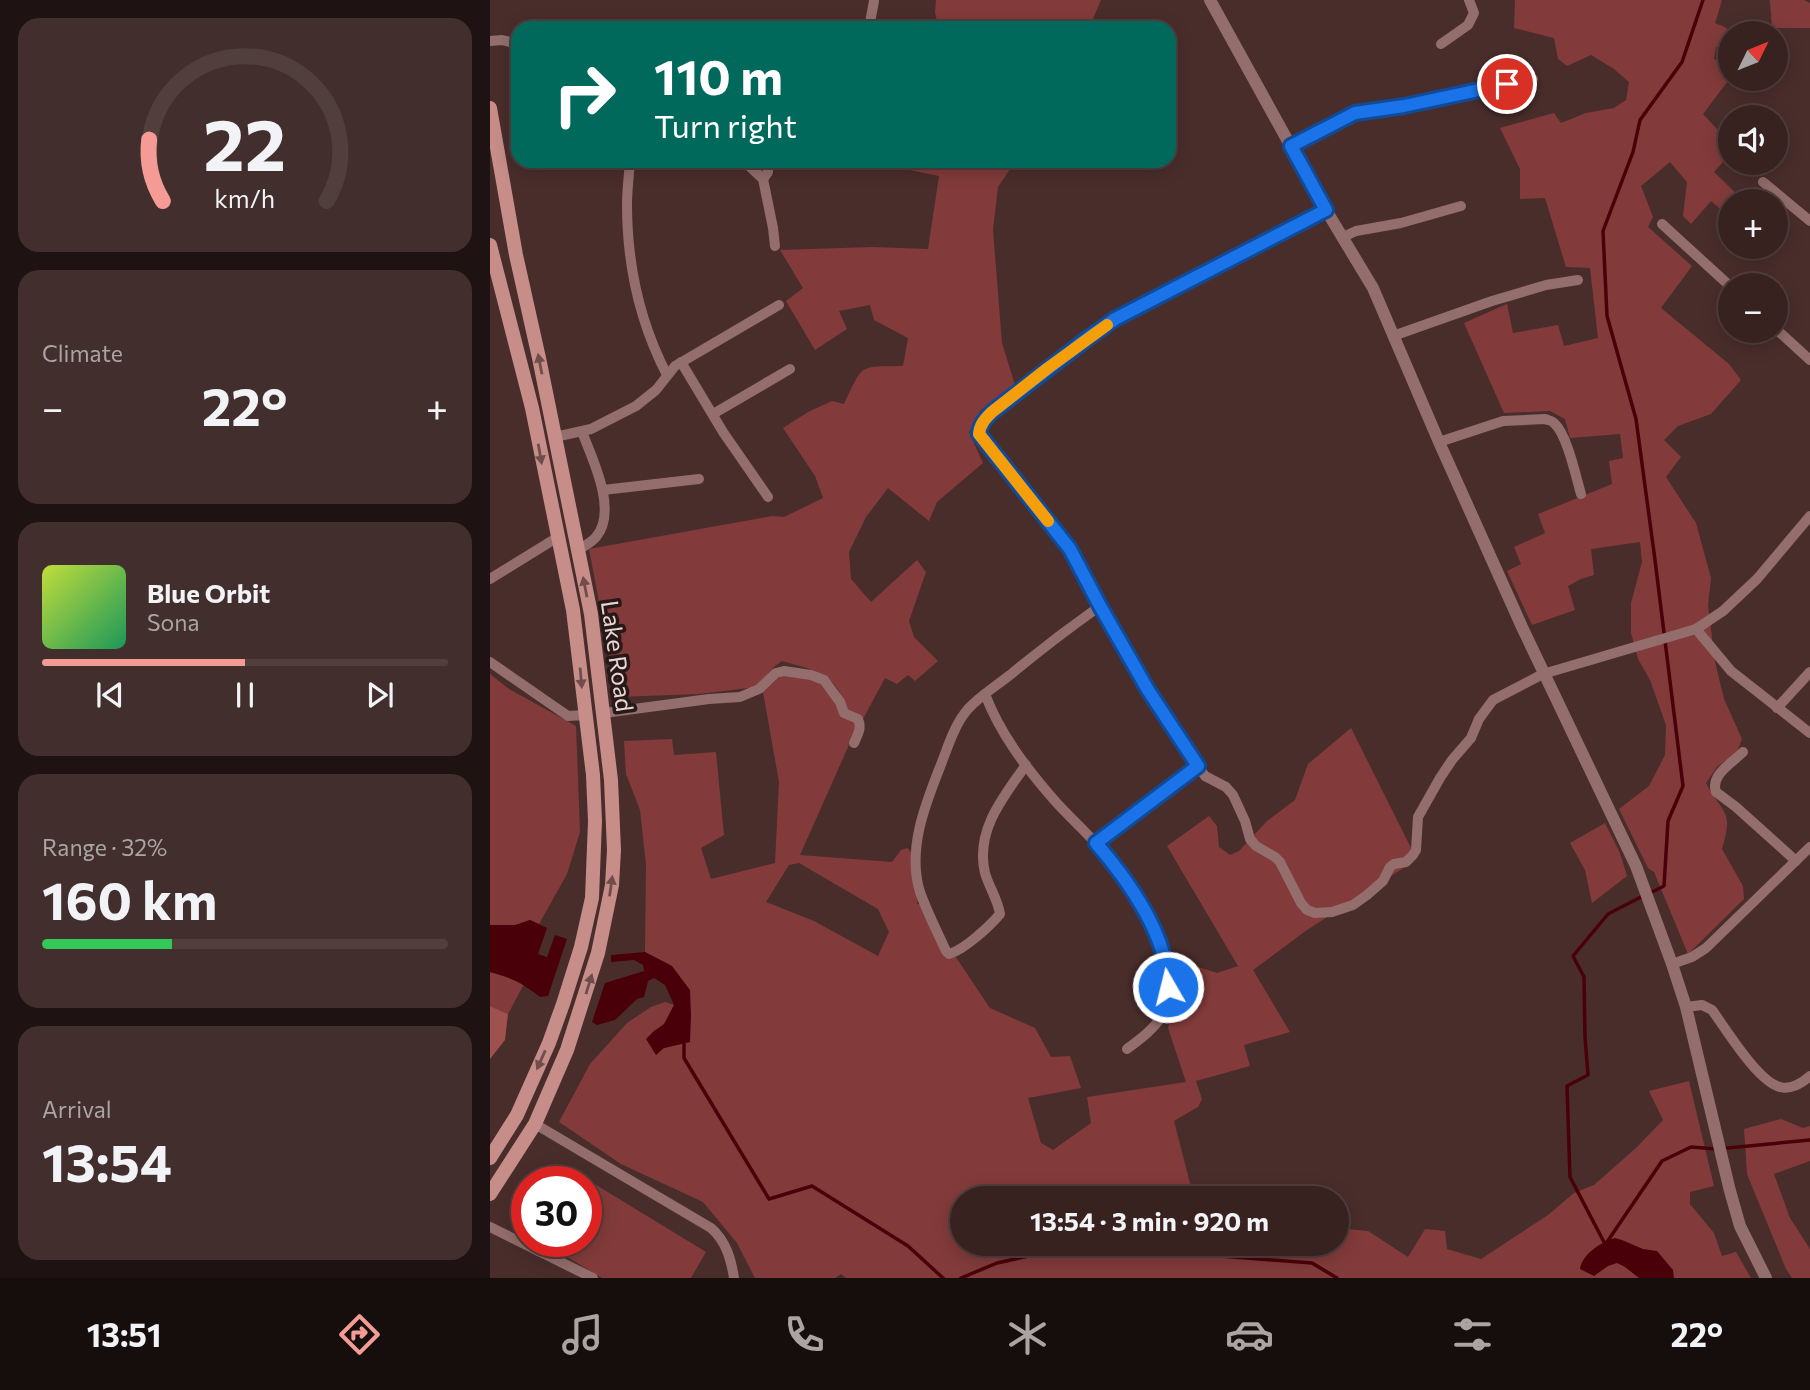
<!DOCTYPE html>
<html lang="en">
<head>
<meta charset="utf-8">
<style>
  :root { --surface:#372220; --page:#422f2d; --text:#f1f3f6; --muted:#aaa4a5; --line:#513f3e; --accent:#f59b96 }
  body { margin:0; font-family:Commissioner,sans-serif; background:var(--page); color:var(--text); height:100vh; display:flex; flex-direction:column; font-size:26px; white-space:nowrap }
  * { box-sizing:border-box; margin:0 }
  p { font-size:23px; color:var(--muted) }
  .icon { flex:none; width:38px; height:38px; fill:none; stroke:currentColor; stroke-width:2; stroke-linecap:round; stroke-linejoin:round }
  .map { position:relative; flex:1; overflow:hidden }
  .drawer { display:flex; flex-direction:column; gap:18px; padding:18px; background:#1e1312; width:490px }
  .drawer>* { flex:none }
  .hud { position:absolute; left:21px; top:21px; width:665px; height:147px; border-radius:21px; box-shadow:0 4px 18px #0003,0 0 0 2px var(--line); background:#00695c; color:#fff; overflow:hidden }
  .needle { width:46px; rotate:47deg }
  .controls { position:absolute; left:1228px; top:21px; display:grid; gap:14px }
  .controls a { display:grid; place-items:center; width:70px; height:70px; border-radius:50%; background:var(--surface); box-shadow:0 4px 18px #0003,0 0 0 2px var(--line); font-size:35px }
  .speed { position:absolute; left:21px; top:1166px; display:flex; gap:14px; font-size:35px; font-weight:700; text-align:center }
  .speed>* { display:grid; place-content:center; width:91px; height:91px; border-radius:50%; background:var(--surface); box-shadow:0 4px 18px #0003,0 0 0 2px var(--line); line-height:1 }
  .speed .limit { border:10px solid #d22; background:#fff; color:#111 }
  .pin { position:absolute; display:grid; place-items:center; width:60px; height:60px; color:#fff; margin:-30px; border:4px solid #fff; border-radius:50%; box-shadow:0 2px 7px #0007 }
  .me { position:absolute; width:77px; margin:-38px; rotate:352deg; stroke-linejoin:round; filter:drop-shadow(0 0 5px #0008) }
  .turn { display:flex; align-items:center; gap:24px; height:147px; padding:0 28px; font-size:32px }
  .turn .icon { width:91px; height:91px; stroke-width:2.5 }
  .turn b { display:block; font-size:49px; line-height:60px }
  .big { font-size:52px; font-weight:700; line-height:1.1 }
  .drawer .widget { flex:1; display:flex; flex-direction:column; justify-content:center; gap:10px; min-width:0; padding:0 24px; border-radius:21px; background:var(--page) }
  .drawer .dial { align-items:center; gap:0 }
  .dial svg { height:182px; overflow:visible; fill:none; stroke:var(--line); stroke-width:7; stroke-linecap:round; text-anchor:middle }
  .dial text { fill:var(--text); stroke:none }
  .song { display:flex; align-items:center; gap:21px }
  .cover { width:84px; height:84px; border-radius:10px; background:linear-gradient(135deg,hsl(70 70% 55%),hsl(150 70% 35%)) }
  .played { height:7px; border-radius:4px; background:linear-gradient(90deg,var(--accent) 50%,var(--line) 50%) }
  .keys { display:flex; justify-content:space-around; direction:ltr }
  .heat { display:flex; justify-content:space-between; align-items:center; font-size:38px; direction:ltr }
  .charge { height:10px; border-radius:5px; background:linear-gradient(90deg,#34c759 32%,var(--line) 0) }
  .trip { position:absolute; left:460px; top:1186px; width:399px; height:70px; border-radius:35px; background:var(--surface); box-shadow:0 4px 18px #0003,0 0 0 2px var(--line); font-weight:700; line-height:70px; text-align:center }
  .menu { display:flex; height:112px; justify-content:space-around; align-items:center; background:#160e0d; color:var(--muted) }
  .menu .icon { width:49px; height:49px }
  .menu .current { color:var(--accent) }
  .menu b { font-size:32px; color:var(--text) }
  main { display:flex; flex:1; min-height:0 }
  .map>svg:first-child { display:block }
  .green { fill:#823b3a; fill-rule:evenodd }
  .forest { fill:#9f514e }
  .water { fill:#4a0008 }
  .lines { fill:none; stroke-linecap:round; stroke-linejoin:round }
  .stream { stroke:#4a0008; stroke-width:3.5 }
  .minor { stroke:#936e6c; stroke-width:10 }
  .tertiary { stroke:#936e6c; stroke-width:12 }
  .secondary { stroke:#c78d89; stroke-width:14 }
  .oneway { fill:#6e4d4b }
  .route-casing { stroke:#114b97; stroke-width:18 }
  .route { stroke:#1a73e8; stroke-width:12 }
  .slow { stroke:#f59e0b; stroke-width:12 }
  .labels { text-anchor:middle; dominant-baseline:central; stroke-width:7; stroke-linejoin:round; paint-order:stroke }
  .street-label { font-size:24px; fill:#e8d5d3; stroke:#261918 }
</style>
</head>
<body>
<main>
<section class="drawer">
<div class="widget dial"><svg viewBox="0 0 100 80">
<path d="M14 69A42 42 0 1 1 86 69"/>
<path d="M14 69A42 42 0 0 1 8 42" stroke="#f59b96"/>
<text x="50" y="56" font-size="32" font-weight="700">22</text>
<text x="50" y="72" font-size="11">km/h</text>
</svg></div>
<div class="widget"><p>Climate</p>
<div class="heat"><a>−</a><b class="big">22°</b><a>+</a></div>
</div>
<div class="widget">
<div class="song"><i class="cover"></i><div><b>Blue Orbit</b><p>Sona</p></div></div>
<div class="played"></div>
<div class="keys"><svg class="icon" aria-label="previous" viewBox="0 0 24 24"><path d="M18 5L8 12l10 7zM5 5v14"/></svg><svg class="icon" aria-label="pause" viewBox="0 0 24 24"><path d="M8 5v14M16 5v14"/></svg><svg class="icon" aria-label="next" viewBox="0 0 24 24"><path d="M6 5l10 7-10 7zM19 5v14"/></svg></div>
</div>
<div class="widget"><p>Range · 32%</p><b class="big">160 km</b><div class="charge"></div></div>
<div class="widget"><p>Arrival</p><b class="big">13:54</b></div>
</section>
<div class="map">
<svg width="1320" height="1278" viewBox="0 0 1320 1278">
  <rect width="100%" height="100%" fill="#492d2b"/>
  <g class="green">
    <polygon points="446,0 611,0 599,28 449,28 445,13"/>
    <path d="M1025 0H1232L1225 23 1237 28 1232 47H1226L1224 59 1241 64V77L1213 114 1241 144V153L1224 172 1252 199 1249 201H1241V208L1235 213 1221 201 1201 224 1193 216 1197 182 1180 162 1151 186 1163 217 1158 227 1202 266 1171 308 1239 364 1251 380 1221 414 1188 426 1174 440 1191 457 1176 477 1206 523 1221 578 1218 605 1225 662 1234 699 1252 739 1247 752 1227 767 1216 783C1233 815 1244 809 1232 849L1253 886 1254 899 1198 954 1164 872 1158 868 1129 809 1159 786 1175 755 1176 725 1160 680 1148 659 1141 633V603L1152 562 1150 542 1101 549 1104 575 1091 579 1078 586 1085 610 1042 625 1017 571 1031 564 1024 547 1055 533 1048 514 1122 484 1119 461 1133 458 1130 434 1080 438 1075 419 1060 411 1014 413 974 323 1017 304 1023 333 1068 325 1074 346 1108 338 1100 268 1076 267 1055 198 1030 199V169L1010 128 1064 113 1071 123 1096 113 1124 108 1136 100 1139 82 1124 69 1101 55 1077 66 1068 59 1064 38 1024 28Z"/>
    <polygon points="1279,0 1314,0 1320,3 1320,28 1282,28 1280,1"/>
    <path d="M411 161H534L520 169 508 187 503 230 512 343 525 385 491 410 479 432 493 463 447 502 439 521 398 488 376 517 359 552 361 579 381 602 427 560 436 572 419 621 424 637 448 661 425 681 418 675 407 684 395 678 373 719 356 709C347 673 324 670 292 661L285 666 266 687 209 694 127 697 99 549 282 516 294 517 333 498 325 476 293 428 318 412 342 401 354 404C374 363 367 367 413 366L418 338 384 320 380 305 349 311 357 329 325 350 296 301 313 288 290 250 382 247 438 249 449 176 410 168Z"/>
    <polygon points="0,674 19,689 86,726 90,832 77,874 49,924 40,920 26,925 0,925"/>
    <path d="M300 674 331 681 366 722 367 727 310 855 402 862 411 850 417 848C433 861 428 884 427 904L438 905 453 938 500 1008 545 1028 561 1057 580 1056 591 1088 538 1098 551 1143 563 1150 601 1123 597 1097 696 1082 678 1028 682 1012 687 960 727 973 748 966 677 846 719 816 727 826 729 847 740 855 749 851 777 821 805 800 818 764 861 728 922 850 918 865 817 930 763 970 800 1032 754 1045 760 1066 706 1081 712 1099 708 1107 684 1121 700 1183 708 1199H472V1244H847V1228L878 1231 918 1257 935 1229 955 1231 957 1249 991 1259 1058 1215 1084 1193 1104 1185 1147 1147 1173 1120 1159 1091 1199 1081 1224 1186 1200 1192V1204L1224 1233 1232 1256 1246 1252 1261 1278H356L351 1274 345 1278H265L247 1243 213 1202 131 1164 69 1122 100 1064 137 1023 161 1007 175 1002 184 1005 174 1025 164 1031 166 1054 174 1048 200 1042 182 966 155 952 156 865 150 810 136 774 134 741 182 739 184 755 226 752 234 835 211 848 221 879 285 863 289 782 273 692 291 676ZM309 863 388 909 399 932 388 956 324 921 276 902 299 865Z"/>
    <polygon points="1115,823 1130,853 1137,876 1102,903 1095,870 1080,843"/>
    <polygon points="0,972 18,977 34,984 18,1014 0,1006"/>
    <polygon points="1291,1119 1313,1128 1320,1126 1320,1161 1284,1174 1300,1218 1320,1249 1320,1278 1302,1278 1296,1269 1257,1174 1254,1129"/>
    <polygon points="85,1172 216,1252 201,1278 112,1278 51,1241 96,1241 96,1181 79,1181"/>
  </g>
  <polygon class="forest" points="0,1006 18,1014 15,1040 0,1059"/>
  <g class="water">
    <path d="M40 920 57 928 48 954 57 957 65 935 77 939 58 996 50 997C33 983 22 978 0 972V925H25Z"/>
    <polygon points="155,952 182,966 200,990 201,1015 200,1042 174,1048 166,1055 156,1039 164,1031 174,1024 184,1005 175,985 164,978 158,981 154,997 147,999 125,1020 107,1025 102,1022 115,983 154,971 153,965 144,960 121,962 121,955"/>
    <path d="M1125 1238 1132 1240 1153 1249 1167 1251 1183 1270 1184 1278H1149L1135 1267 1127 1263 1118 1266 1104 1276 1090 1269C1092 1254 1111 1242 1125 1238Z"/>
  </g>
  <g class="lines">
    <g class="stream">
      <polyline points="1160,893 1174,886 1178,821 1193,786 1165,560 1146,419 1117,316 1113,231 1143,152 1150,120 1192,62 1213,0"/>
      <polyline points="194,1042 194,1058 279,1199 322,1186 418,1246 453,1278"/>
      <polyline points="1117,1242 1172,1161 1201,1147 1227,1149 1320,1140"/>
      <polyline points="1115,1244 1080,1177 1077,1086 1098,1075 1095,1037 1094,977 1083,956 1118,914 1153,896"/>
      <polyline points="471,1278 507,1263 589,1245 822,1263 847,1278"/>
    </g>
    <g class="minor">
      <polyline points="379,28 384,1"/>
      <polyline points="0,41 12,40 28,44"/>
      <polyline points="951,44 978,25 984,13 979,0"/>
      <polyline points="801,146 865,113 914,106 1043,79"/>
      <path d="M140 161C139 175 137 190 137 204 137 265 149 321 177 375"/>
      <polyline points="254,161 273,179 283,228 285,246"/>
      <polyline points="273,179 278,172 277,161"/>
      <polyline points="1273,182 1320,221"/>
      <polyline points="836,210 625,319 598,338 502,412 492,423 489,434 580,549 610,606 658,690 708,766 715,776 736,787 743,795 755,821 760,839 766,846 785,857 790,862 811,903 817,910 825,913 842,912 863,905 877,895 893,881 900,867 904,864 916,862 923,855 926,850 928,817 950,778 962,760 981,738 989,719 1003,700 1053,674 1206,629 1233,611 1267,579 1320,516"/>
      <polyline points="1172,224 1241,287"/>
      <polyline points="853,237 866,231 911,223 971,206"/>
      <polyline points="1286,329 1320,360"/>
      <polyline points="903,336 1002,301 1056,285 1088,280"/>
      <polyline points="191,362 233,432 278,497"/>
      <polyline points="223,414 300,369"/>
      <polyline points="65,437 101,429 146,406 166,390 185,366 289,305"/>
      <path d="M949 442 1013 421 1055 419C1060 421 1062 420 1065 424 1077 435 1086 477 1091 494"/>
      <polyline points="113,490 209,479"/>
      <path d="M88 550C94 546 101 543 106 537 128 511 103 460 92 432"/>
      <polyline points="0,579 68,537"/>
      <polyline points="1206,629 1241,671 1320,733"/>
      <polyline points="0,662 78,716 95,715"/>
      <path d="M495 694C510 734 537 769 565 801 582 820 601 836 617 856 646 892 698 968 672 1016 664 1029 649 1040 637 1049"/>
      <polyline points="1287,708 1320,672"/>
      <path d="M114 713 219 699 250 697 269 689 286 673 294 671 321 675 334 680 350 702 354 713 368 719C372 728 368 734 364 743"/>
      <path d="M1253 752C1242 763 1220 775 1226 792L1246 807 1306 861"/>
      <path d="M536 765C513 797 485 831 495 873 499 887 508 900 510 914 500 926 474 950 459 954L456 951C447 931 437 912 430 892 417 850 435 805 450 767 458 747 464 725 478 709 490 696 506 686 520 675 549 651 579 628 610 606"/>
      <polyline points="606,843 708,766"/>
      <polyline points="1182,964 1202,957 1216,948 1320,847"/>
      <path d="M1196 1007 1212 1005 1222 1010C1236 1029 1268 1082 1290 1087 1301 1090 1312 1083 1320 1076"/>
      <path d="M45 1124 221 1228C236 1241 241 1259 244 1278"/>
      <polyline points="0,1227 103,1278"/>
    </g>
    <polyline class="tertiary" points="720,0 836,210 883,288 949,442 1032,627 1146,866 1182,964 1196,1007 1240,1191 1250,1226 1276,1278"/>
    <g class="secondary">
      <polyline points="0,108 26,255 49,358 101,614 121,780 124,850 122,885 108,953 77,1050 45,1124 0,1194"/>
      <polyline points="0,245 42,408 83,610 103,775 105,821 102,898 91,947 73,1004 59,1043 27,1115 0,1158"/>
    </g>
  </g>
  <defs><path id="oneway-solid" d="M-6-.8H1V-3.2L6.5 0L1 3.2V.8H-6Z" transform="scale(1.75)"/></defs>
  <g class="oneway">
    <use href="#oneway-solid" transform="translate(50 364) rotate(-101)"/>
    <use href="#oneway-solid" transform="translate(50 454) rotate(80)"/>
    <use href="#oneway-solid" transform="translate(95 587) rotate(-101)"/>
    <use href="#oneway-solid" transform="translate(91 678) rotate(85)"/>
    <use href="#oneway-solid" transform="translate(121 886) rotate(-82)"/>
    <use href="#oneway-solid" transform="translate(99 984) rotate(-73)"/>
    <use href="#oneway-solid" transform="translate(51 1060) rotate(114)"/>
  </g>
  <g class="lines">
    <g class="route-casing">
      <path id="route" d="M678 987C678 936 638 880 606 843L708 766 658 690 610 606 580 549 489 434C490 424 495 419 502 412L598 338 625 319 836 210 801 146 865 113 914 106 1017 84"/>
    </g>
    <use href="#route" class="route"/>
    <path class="slow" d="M558 521 489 434C490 424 495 419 502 412L558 368 617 325"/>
  </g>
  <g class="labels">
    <g class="street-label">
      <text transform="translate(128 656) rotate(82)">Lake Road</text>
    </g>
  </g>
</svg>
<div class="controls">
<a><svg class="needle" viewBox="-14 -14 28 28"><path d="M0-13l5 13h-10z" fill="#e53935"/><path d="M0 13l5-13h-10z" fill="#aaa4a5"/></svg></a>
<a><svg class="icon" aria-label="sound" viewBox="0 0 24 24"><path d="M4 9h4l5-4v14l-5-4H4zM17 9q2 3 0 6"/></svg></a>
<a>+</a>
<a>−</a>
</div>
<div class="speed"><div class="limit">30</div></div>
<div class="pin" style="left:1017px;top:84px;background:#d93025"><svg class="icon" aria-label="arrive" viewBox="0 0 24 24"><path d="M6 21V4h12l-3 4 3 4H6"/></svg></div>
<svg class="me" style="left:678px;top:987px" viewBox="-20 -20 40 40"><circle r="17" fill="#1a73e8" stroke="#fff" stroke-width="3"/><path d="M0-11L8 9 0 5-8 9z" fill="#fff"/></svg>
<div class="trip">13:54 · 3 min · 920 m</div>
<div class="hud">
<div class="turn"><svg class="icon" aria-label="right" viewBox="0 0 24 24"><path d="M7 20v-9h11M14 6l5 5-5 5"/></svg><div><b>110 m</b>Turn right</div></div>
</div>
</div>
</main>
<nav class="menu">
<b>13:51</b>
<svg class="icon current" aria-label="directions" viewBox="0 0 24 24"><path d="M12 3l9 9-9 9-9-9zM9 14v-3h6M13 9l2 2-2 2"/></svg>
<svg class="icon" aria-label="music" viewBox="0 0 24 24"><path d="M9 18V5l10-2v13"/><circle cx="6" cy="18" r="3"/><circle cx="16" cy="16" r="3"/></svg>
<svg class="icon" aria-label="phone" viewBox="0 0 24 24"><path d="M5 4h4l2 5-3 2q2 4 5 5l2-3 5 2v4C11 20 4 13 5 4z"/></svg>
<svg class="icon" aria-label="climate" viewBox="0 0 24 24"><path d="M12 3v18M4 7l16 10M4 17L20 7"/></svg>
<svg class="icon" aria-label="car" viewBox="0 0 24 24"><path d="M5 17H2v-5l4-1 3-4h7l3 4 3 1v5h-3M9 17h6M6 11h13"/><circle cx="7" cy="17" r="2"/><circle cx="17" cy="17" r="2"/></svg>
<svg class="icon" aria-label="filters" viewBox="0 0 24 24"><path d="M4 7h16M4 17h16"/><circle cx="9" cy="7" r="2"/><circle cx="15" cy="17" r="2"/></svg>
<b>22°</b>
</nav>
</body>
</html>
